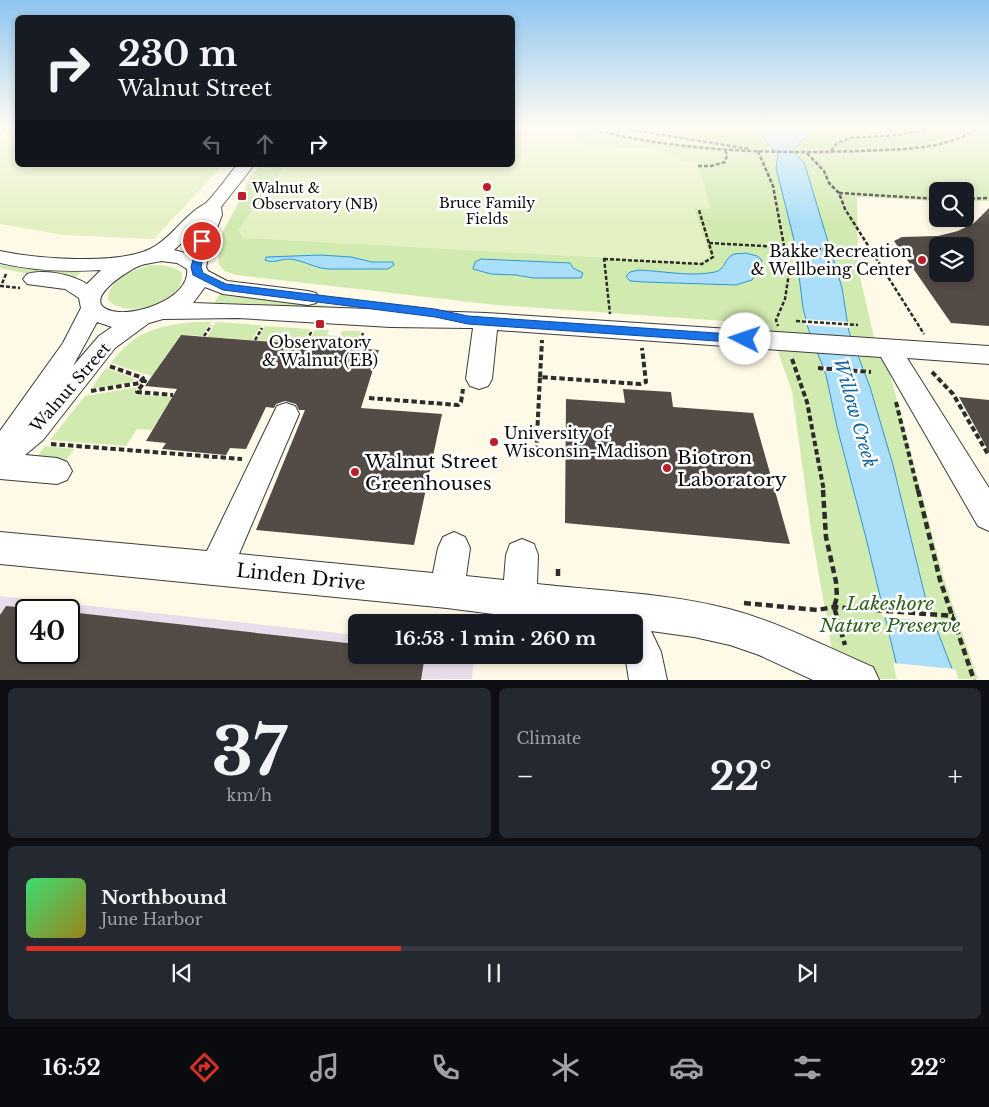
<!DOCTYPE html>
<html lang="en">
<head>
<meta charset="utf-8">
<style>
  :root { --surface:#171b24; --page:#242831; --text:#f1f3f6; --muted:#9ea1a6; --line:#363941; --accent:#d93025 }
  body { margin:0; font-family:"Libre Baskerville",serif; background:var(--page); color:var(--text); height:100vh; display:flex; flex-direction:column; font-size:19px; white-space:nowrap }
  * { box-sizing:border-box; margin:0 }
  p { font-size:16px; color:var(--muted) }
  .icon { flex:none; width:28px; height:28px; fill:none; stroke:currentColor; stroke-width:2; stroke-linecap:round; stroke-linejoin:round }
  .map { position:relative; height:680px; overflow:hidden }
  .side { display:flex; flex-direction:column; gap:8px; padding:8px; background:#0d0f14; flex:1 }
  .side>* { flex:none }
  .banner { position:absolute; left:15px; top:15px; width:500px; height:152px; border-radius:8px; box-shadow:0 2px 8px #0003; background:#171b24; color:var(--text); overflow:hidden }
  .fabs { position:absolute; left:929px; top:182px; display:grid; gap:10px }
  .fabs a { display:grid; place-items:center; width:45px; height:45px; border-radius:8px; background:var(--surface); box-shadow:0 2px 8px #0003; font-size:25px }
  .speed { position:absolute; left:15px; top:599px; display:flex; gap:10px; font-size:25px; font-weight:700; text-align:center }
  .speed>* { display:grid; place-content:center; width:65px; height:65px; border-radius:50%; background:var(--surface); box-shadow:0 2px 8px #0003; line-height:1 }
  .speed .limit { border:2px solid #111; border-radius:8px; background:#fff; color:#111 }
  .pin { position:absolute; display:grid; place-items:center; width:42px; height:42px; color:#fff; margin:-21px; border:2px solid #fff; border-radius:50%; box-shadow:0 1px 5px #0007 }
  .me { position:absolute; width:55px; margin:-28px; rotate:274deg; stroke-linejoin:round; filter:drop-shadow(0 0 4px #0008) }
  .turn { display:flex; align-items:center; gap:18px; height:105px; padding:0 20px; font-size:22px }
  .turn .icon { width:65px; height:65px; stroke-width:2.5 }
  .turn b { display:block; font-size:35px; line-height:42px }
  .lanes { display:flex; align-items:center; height:48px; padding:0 20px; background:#0003; justify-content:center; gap:25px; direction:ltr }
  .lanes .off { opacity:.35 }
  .big { font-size:38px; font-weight:700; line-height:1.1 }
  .side .widget { flex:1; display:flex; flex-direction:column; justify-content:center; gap:8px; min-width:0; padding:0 18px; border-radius:8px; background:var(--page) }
  .side .dial { align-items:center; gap:0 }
  .dial b { font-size:65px; line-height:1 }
  .song { display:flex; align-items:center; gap:15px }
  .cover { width:60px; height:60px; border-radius:8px; background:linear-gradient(135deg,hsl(140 70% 55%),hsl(50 70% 35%)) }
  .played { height:5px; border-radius:2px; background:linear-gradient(90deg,var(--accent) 40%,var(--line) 40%) }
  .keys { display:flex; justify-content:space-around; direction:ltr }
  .heat { display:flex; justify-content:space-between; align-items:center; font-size:28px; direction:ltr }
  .side .tiles { flex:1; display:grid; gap:8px; grid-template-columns:1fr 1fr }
  .widget:last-child { grid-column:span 2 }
  .trip { position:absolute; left:348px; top:614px; width:295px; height:50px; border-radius:8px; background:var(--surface); box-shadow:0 2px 8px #0003; font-weight:700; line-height:50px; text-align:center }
  .tab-bar { display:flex; height:80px; justify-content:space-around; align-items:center; background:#090b0e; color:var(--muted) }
  .tab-bar .icon { width:35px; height:35px }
  .tab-bar .current { color:var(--accent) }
  .tab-bar b { font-size:22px; color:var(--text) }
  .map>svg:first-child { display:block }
  .industrial { fill:#e8ddea; fill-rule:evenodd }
  .green { fill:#d1eab0 }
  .forest { fill:#b5db8f }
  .pitch { fill:#e3f1c2 }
  .water { fill:#aadef9; stroke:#2e98d2 }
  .pier { fill:#fff9e7 }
  .building { fill:#534b46; fill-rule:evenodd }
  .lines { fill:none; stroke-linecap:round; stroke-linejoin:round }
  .minor-casing { stroke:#3d3d3d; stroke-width:2 }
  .path-far2 { stroke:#2c2c2c; stroke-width:2.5; stroke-dasharray:4 2; stroke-linecap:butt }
  .path-far1 { stroke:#2c2c2c; stroke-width:4; stroke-dasharray:5.5 3; stroke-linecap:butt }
  .path { stroke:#2c2c2c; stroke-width:4.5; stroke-dasharray:7 4; stroke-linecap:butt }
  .minor { fill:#fff; fill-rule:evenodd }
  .route { fill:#1a73e8; stroke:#114b97 }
  .poi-dot { fill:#be1e2c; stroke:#fff; stroke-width:2 }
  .labels { text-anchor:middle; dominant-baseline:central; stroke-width:5; stroke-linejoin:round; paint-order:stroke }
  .far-poi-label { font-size:14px; fill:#0a0a0a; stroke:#fff; text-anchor:start }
  .poi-label { font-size:16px; fill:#0a0a0a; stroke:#fff; text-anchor:end }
  .street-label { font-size:16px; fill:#0a0a0a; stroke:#fff }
  .water-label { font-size:18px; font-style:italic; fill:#10679f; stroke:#fff }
  .near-poi-label { font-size:19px; fill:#0a0a0a; stroke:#fff; text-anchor:start }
  .near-street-label { font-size:19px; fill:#0a0a0a; stroke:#fff }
  .near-park-label { font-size:19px; font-style:italic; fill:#2c6319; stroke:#fff }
</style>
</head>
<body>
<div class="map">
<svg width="989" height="680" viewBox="0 0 989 680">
  <rect width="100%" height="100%" fill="#fff9e7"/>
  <path class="industrial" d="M0 596 356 635V655H474L472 679 0 680ZM26 610H69V652H26Z"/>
  <g class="green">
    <polygon points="513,128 749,128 758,132 770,147 796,148 820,128 989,128 989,201 965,202 965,191 938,191 937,201 857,197 858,269 874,337 889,370 944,579 978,679 837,679 811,529 792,391 768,324 496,305 236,275 225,271 219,265 218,251 219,239 244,192 248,181 260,165 512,165"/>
    <polygon points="0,265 45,270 83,270 74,278 29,274 0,268"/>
    <path d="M151 265C163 265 172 265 182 273 186 303 127 320 108 300 108 278 133 270 151 265Z"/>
    <polygon points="221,293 346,308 345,310 214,303"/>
    <path d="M195 322H211L202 336 180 335 152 376 111 363C135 331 157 326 195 322Z"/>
    <polygon points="216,322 261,325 252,340 207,337"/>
    <polygon points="265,326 310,329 303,344 257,340"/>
    <polygon points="315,329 329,330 327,335 340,336 342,331 361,331 355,348 309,344"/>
    <polygon points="106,368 133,378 134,381 130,383 91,389"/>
    <polygon points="138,387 133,394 172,397 152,430 137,429 126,446 50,440 85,396"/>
    <polygon points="45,446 74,449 65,462 35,460"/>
  </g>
  <g class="forest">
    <polygon points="629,128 749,128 758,132 769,147 746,146"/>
    <polygon points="820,128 968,128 942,140 913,144 860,148 796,148 805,138"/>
  </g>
  <g class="pitch">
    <polygon points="0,128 17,128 18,165 223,165 154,239 64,235 0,224"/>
    <polygon points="513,129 571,131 571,139 587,146 661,149 681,158 682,161 697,162 711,209 695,209 710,256 701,263 243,238 238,230 285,165 512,165"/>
  </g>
  <g class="water">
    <polygon points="749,128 820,128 805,138 793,150 797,156 804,162 842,288 849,332 870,387 893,465 927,604 956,679 900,679 866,538 837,427 826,375 808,328 803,308 795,244 776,168 778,155 758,132"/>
    <path d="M746 253 757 256 762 260 752 280 736 285 644 282 630 281 626 276 630 272 639 270C663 271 691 277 715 272 725 270 725 257 734 254 737 253 743 254 746 253Z"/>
    <path d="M321 255 351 257 372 262H393L394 265 388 269H328C314 268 303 260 289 259 280 259 273 264 265 260L266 257Z"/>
    <polygon points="481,259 570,263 573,268 583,273 581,278 533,278 516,275 491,274 473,269 475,262"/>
  </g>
  <g class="pier">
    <polygon points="803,319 849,322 850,328 805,325"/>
    <polygon points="820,366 865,369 868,374 822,371"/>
    <polygon points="880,605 932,610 937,622 883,617"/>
    <polygon points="893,663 955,669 959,680 897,680"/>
  </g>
  <g class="building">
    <path d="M989 208V326L951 323 894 241 902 237 938 236 958 231 974 223ZM938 246H965V274H938Z"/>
    <polygon points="181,335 379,350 361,408 442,414 414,545 256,530 305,410 299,410 296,404 285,401 276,404 274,408 266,407 246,449 230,448 226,455 162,449 166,443 146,441 177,389 145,386"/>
    <polygon points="623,389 671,392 673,407 753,413 790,544 565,523 566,399 625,403"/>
    <polygon points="959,397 989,400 989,452"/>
    <polygon points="6,606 26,608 26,652 69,652 69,612 356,644 356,655 425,655 421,680 0,680 0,615"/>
  </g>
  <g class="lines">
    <g class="minor-casing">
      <g id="minor">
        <path d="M237 165H254L221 207 222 215 212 241 206 267 208 271 227 281 308 291 316 293 319 298 316 303 308 305 223 294 205 287 193 303 486 313 989 346V364L907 358 989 488V531L978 526 881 357 497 330 492 379 488 386 479 389 470 386 466 379 473 328H468L391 327 238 318 163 319 149 323 115 348 43 440 25 455 57 458 67 462 72 471 67 480 57 484 0 479V431L63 343 81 308 79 298 65 289 27 284 23 279 27 274C44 269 71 274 87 284L101 270C67 272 34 271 0 263V251C37 259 117 265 150 249 168 240 178 224 193 212 197 208 202 206 206 203 217 192 227 177 237 165ZM198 228 189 254 174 250ZM161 261 177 263 187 269C191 298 135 317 112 311 78 302 127 271 139 266 146 263 153 263 161 261ZM97 322 112 327 99 336 73 366Z"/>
        <path d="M286 403 295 406 299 414 239 554 433 573 438 548 443 537 454 532 465 537 470 548 466 576 504 580 506 555 510 544 522 539 534 544 538 555 537 584C600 591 668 593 729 609 779 622 826 647 873 667L879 680H813L759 655 730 645 694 637 651 631 661 652 667 680H629L625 655H634V622H567L536 619V622H500L501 615 447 608 0 564V532L207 551 277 406Z"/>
      </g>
    </g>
    <g class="path-far2">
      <path d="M587 128C674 151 768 154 858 151 899 149 943 151 979 128"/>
      <polyline points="620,128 750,149"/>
      <polyline points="3,131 4,128"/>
      <polyline points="758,151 773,186 789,273 785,299 776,320 778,326"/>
      <polyline points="831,151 837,143 850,138 897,135 939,128"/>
      <polyline points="807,153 824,171 829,183 839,193 845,209 924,334"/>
      <polyline points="698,166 711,166 725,162 727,155 725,149"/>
      <polyline points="839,193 938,199"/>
      <polyline points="965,199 989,198"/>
      <polyline points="709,243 872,252"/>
      <polyline points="604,258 610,314"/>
      <polyline points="604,259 702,264 713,257 699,210"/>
      <polyline points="6,274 1,286 20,288"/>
      <polyline points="796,321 858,325"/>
      <polyline points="204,336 211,326"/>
      <polyline points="255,340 262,328"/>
      <polyline points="307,341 312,330"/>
      <polyline points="360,341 363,333"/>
    </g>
    <g class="path-far1">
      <polyline points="306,344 308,340"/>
      <polyline points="358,348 361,340"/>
      <polyline points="792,359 807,402 824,491"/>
      <polyline points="818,368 871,372"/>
      <polyline points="932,372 953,394 989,456"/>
      <polyline points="540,377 542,340"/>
      <polyline points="141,381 145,381 137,392 173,395"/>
      <polyline points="91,391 140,383 143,378 109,366"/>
      <polyline points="369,398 458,405 461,402 463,389"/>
      <polyline points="896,402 918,491"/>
      <polyline points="51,444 242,459"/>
      <polyline points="524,457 536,456 540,377 640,384 646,382 642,348"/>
    </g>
    <g class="path">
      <polyline points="823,490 826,537 836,582 837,597 834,607 845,645"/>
      <polyline points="918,490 940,580 974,680"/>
      <polyline points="558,569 558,578"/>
      <polyline points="744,603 817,610 834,607 954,616"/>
    </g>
    <use href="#minor" class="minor"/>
  </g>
  <linearGradient id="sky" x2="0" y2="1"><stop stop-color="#8fc5ef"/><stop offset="0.57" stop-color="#fffcf4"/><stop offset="1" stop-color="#fffcf4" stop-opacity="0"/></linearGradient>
  <rect width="989" height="224" fill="url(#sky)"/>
  <polygon class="route" points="202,238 207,241 201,267 203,273 226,284 435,309 468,316 745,335 750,339 745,343 468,324 435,317 223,290 193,275 191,267 198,241"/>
  <g class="poi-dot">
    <circle cx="487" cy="187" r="5"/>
    <rect x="237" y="191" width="10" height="10" rx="2.5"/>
    <circle cx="922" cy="260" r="5"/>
    <rect x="315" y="319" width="10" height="10" rx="2.5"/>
    <circle cx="494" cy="442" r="5"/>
    <circle cx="667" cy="468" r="5"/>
    <circle cx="355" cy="472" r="5"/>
  </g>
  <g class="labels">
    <g class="far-poi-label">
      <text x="252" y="188">Walnut &amp;<tspan x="252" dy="16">Observatory (NB)</tspan></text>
      <text x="487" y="203" text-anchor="middle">Bruce Family<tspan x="487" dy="16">Fields</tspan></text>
    </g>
    <g class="poi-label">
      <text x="912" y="251">Bakke Recreation<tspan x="912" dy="18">&amp; Wellbeing Center</tspan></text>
      <text x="320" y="342" text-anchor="middle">Observatory<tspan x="320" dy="18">&amp; Walnut (EB)</tspan></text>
      <text x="504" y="433" text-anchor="start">University of<tspan x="504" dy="18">Wisconsin-Madison</tspan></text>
    </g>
    <g class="street-label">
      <text transform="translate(70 387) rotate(-49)">Walnut Street</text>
    </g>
    <g class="water-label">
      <text transform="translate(855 413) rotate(74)">Willow Creek</text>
    </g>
    <g class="near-poi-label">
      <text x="677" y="457">Biotron<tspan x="677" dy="22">Laboratory</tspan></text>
      <text x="365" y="461">Walnut Street<tspan x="365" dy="22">Greenhouses</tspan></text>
    </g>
    <g class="near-street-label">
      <text transform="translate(301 577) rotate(6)">Linden Drive</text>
    </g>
    <g class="near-park-label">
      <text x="890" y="603">Lakeshore<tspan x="890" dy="22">Nature Preserve</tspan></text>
    </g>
  </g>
</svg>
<div class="fabs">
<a><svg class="icon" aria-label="search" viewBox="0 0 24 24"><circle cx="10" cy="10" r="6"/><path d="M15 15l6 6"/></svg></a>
<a><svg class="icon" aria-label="layers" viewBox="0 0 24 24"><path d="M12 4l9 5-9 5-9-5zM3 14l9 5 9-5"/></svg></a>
</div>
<div class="speed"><div class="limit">40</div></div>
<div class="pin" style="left:202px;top:241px;background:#d93025"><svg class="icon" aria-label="arrive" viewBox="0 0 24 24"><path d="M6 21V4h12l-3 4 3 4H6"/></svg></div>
<svg class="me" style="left:745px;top:339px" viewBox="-20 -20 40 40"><circle r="19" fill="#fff"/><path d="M0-13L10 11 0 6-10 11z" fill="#1a73e8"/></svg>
<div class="trip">16:53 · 1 min · 260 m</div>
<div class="banner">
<div class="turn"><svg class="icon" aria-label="right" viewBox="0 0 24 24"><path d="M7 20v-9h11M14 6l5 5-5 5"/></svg><div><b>230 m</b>Walnut Street</div></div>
<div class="lanes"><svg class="icon off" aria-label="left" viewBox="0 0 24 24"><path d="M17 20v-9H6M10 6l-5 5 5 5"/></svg><svg class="icon off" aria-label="ahead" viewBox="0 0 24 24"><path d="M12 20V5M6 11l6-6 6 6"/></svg><svg class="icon" aria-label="right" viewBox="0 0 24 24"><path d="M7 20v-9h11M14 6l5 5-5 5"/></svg></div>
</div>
</div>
<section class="side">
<div class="tiles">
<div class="widget dial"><b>37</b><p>km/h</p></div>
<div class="widget"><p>Climate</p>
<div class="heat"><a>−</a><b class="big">22°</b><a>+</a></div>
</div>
<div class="widget">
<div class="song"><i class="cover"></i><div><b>Northbound</b><p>June Harbor</p></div></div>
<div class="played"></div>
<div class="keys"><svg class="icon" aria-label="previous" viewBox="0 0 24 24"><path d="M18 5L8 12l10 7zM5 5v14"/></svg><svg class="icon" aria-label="pause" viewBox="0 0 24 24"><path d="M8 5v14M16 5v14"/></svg><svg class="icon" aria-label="next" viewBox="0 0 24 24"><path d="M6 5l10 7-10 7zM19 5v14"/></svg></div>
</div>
</div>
</section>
<nav class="tab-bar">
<b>16:52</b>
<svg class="icon current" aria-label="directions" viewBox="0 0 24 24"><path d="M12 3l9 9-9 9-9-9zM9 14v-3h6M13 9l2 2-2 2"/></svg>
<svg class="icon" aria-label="music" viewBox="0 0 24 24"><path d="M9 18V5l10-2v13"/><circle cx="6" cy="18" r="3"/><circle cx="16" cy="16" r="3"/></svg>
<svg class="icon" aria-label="phone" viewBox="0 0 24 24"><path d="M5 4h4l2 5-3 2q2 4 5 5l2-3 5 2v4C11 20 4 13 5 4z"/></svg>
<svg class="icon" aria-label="climate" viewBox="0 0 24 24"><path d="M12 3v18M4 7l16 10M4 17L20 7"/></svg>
<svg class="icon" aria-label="car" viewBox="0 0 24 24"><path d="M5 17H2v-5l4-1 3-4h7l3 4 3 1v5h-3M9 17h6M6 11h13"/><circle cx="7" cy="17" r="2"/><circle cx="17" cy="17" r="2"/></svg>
<svg class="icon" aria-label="filters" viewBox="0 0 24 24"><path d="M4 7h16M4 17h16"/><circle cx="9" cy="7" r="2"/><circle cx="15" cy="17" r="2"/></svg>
<b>22°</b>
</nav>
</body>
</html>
